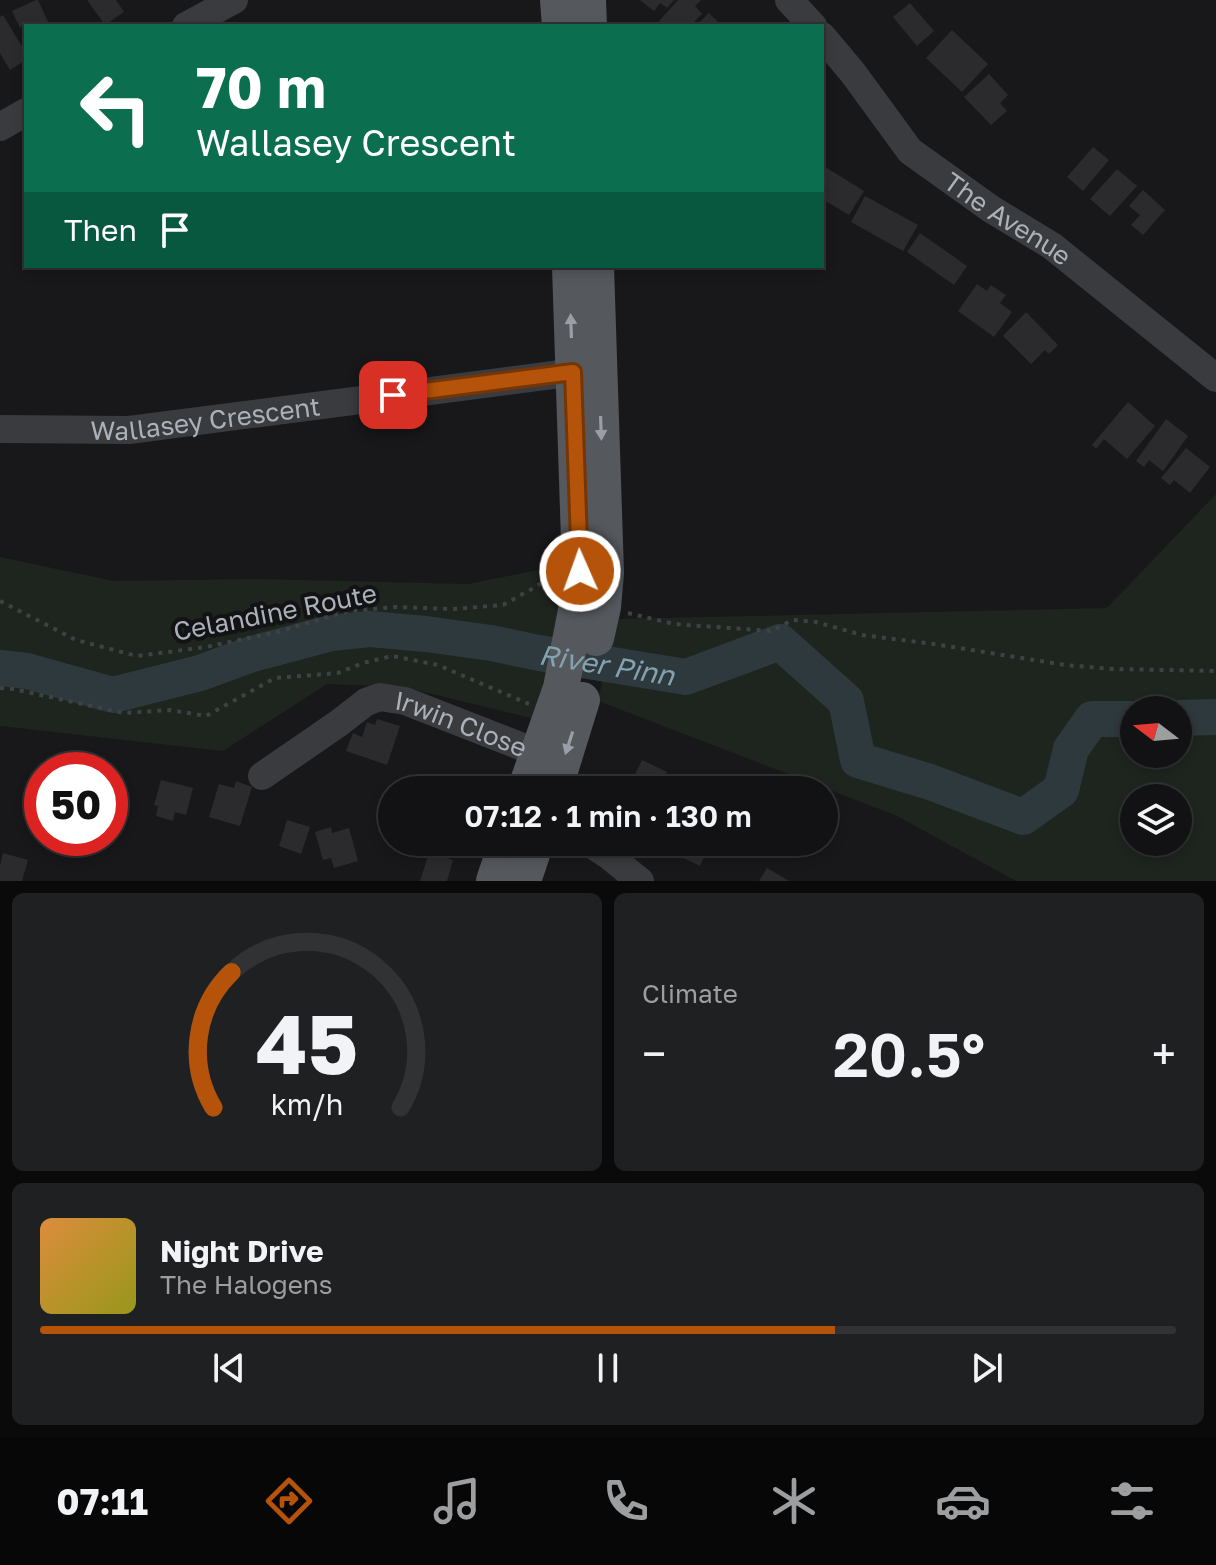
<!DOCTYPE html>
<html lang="en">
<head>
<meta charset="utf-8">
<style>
  :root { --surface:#121214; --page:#1f2022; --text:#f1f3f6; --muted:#9c9ea0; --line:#313234; --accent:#b45309 }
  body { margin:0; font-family:"Golos Text",sans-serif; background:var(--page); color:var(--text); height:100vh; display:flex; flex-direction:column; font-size:30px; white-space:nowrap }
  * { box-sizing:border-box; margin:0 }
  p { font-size:26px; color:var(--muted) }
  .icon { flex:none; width:44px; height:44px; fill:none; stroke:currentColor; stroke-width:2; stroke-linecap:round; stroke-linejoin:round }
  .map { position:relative; height:881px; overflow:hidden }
  .drawer { display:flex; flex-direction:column; gap:12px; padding:12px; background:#0a0a0b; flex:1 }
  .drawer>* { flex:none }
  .hud { position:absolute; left:24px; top:24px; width:800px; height:244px; border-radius:0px; box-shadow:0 4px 12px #0003,0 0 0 2px var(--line); background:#0b6e4f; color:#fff; overflow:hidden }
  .needle { width:52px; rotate:286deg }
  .buttons { position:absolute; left:1120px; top:696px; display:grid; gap:16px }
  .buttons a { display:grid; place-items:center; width:72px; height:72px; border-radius:50%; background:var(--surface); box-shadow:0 4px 12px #0003,0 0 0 2px var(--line); font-size:40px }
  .speed { position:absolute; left:24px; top:752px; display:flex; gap:16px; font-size:40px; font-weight:700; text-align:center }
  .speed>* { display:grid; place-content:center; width:104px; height:104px; border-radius:50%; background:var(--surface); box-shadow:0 4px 12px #0003,0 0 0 2px var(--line); line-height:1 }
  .speed .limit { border:12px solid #d22; background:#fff; color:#111 }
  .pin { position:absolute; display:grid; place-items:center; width:68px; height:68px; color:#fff; margin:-34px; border-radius:16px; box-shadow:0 4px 12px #0006 }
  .me { position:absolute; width:88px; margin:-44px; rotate:358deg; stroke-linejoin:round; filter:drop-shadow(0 0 6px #0008) }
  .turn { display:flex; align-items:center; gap:28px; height:168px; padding:0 40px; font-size:36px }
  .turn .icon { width:104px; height:104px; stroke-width:2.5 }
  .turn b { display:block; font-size:56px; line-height:68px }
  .then { display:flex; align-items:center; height:76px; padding:0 40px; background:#0003; gap:16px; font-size:30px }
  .big { font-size:60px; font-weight:600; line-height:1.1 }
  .drawer .card { flex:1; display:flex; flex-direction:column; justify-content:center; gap:12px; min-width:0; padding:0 28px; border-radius:12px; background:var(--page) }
  .drawer .dial { align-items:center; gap:0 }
  .dial svg { height:208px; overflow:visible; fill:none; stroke:var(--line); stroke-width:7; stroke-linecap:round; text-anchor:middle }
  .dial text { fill:var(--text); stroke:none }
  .song { display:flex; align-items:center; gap:24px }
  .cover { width:96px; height:96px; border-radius:12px; background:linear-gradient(135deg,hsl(30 70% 55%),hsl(60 70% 35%)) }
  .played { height:8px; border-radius:4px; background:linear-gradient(90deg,var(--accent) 70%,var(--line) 70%) }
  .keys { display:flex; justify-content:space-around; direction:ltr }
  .heat { display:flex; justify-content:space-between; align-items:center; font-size:44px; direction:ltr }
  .drawer .tiles { flex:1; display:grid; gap:12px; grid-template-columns:1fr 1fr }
  .card:last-child { grid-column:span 2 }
  .trip { position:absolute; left:378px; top:776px; width:460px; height:80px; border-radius:40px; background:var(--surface); box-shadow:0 4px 12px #0003,0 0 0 2px var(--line); font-weight:600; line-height:80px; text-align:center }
  .tab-bar { display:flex; height:128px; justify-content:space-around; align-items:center; background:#070708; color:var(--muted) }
  .tab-bar .icon { width:56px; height:56px }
  .tab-bar .selected { color:var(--accent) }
  .tab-bar b { font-size:36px; color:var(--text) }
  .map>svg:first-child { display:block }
  .green { fill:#1e241e; fill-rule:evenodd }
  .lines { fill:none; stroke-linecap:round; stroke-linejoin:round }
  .river { stroke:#2e393d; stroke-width:36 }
  .building { fill:#2b2b2d }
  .path { stroke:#3f4245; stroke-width:4; stroke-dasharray:4 6; stroke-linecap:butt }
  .minor { stroke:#393b3e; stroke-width:28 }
  .major { stroke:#55585d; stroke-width:36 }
  .oneway { fill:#9a9fa7 }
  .route-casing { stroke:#753606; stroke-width:20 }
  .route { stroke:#b45309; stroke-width:14 }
  .labels { text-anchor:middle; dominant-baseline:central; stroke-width:8; stroke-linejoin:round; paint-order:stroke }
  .street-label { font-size:26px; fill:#abb1b9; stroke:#131315 }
  .water-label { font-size:28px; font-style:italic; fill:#84a3b1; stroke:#131315 }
</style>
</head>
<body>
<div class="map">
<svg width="1216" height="881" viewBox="0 0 1216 881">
  <rect width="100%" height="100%" fill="#18181a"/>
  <g class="green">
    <path d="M1216 494V881H1016L895 815 598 701 616 619 1107 608ZM1134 710H1178V754H1134ZM1134 798H1178V842H1134Z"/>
    <polygon points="0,557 114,581 259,579 468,584 562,565 555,640 539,720 404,687 327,684 223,751 0,726"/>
  </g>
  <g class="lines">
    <g class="river">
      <path id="s1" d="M0 668 27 671 113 695 200 673 252 654 331 633 370 629 426 634 491 643 539 653 686 677 780 642 846 701 858 760 930 782 1023 817 1061 790 1071 749 1092 719H1134"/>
      <polyline points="1178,718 1216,717"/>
    </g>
  </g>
  <g class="building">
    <polygon points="36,0 38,0 50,26 24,25 20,28 12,11"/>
    <polygon points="87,0 116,0 124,12 105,25"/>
    <polygon points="640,0 674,0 667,8 660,3 654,11"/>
    <polygon points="678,0 701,0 695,6 702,14 690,26 664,26 659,21"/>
    <polygon points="910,3 934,31 917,46 893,17"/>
    <polygon points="709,13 719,23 716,26 696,26"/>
    <polygon points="3,15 26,53 26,60 10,70 0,53 0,17"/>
    <polygon points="952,30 988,64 962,92 926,58"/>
    <polygon points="989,74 1008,95 1000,103 1007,111 991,125 964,97"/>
    <polygon points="1093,147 1109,160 1083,191 1067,177"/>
    <polygon points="822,165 864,191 849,215 822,199 827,191 822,188"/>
    <polygon points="1117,169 1137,186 1110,216 1090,199"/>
    <polygon points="1143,190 1165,210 1143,235 1131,225 1140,215 1129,206"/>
    <polygon points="865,196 918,225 903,251 851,222"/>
    <polygon points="920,233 967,266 954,285 907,252"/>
    <polygon points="977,284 987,291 991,285 1006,295 1000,303 1012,312 994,337 958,311"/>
    <polygon points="1026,312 1058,345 1049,354 1045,350 1031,364 1003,336"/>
    <polygon points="1128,402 1155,426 1127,459 1104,439 1096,449 1092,445"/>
    <polygon points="1166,419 1188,436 1163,471 1149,460 1144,467 1136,461"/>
    <polygon points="1186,448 1210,467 1190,493 1174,480 1170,485 1161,478"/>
    <polygon points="377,719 400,726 387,765 346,751 353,733 362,737 367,722 375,725"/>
    <polygon points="642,760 667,772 658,790 627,790"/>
    <polygon points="161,780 193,788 186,815 175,812 173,821 156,816 158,806 154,805"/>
    <polygon points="236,781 252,787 240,826 209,817 219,784 234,788"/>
    <polygon points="451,782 474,789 474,790 448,790"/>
    <polygon points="287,820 310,827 301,854 279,846"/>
    <polygon points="331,827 332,833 349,828 358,861 334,868 331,858 323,860 315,832"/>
    <polygon points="426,842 461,842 457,853"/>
    <polygon points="681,842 711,842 700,866 675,854"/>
    <polygon points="3,853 28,860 22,881 0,881 0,866"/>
    <polygon points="429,853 453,860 447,881 420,881"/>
    <polygon points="767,868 789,881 759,881"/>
  </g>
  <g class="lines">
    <g class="path">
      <polyline points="0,601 76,640 137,656 206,647 277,632 348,611 396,607 454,609 503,605 537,586 552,575"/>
      <polyline points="628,613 674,624 771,631 793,620 816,622 862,635 934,644 1065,665 1113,669 1216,671"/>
      <polyline points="0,688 13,689 124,713 170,710 206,716 275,678 338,673 363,663 392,656 438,665 529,704"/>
    </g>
    <g class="minor">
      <polyline points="789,0 813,26"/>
      <polyline points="186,26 234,0"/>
      <path id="s2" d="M822 36 853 73 910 151 991 209 1052 246 1216 378"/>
      <polyline points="0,127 26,112"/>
      <path id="s3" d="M0 429 129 430 591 370"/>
      <path id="s4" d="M262 776 339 723 366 702 380 697 405 701 538 753"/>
      <polyline points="588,842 608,855 640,881"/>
    </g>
    <g class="major">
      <polyline points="558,0 560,26"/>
      <polyline points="588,0 589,26"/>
      <polyline points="596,638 603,607 606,573 596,266"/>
      <polyline points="525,790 561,688 578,600 580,571 570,266"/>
      <polyline points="554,790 582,700"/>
      <polyline points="494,881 507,842"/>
      <polyline points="523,881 536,842"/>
    </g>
  </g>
  <defs><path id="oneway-solid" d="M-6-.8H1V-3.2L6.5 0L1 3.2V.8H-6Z" transform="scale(2)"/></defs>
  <g class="oneway">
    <use href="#oneway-solid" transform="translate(571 326) rotate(-92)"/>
    <use href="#oneway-solid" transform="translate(601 428) rotate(88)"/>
    <use href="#oneway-solid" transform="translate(569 743) rotate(108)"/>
  </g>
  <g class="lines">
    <g class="route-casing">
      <polyline id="route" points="393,395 573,372 580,571"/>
    </g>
    <use href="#route" class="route"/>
  </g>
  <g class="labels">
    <g class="street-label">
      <text stroke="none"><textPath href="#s2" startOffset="264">The Avenue</textPath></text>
      <text stroke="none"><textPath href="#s3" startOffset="206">Wallasey Crescent</textPath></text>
      <text transform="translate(275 612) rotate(-11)">Celandine Route</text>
      <text stroke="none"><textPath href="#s4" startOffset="228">Irwin Close</textPath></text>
    </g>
    <g class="water-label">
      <text stroke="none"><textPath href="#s1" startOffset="622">River Pinn</textPath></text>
    </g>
  </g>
</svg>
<div class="buttons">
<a><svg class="needle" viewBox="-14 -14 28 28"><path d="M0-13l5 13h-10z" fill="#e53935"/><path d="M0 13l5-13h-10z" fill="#9c9ea0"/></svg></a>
<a><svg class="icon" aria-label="layers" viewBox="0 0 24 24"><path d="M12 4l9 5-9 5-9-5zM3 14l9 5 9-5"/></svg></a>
</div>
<div class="speed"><div class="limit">50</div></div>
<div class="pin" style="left:393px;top:395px;background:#d93025"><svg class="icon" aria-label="arrive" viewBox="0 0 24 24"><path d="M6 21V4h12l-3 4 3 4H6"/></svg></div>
<svg class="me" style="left:580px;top:571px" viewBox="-20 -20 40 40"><circle r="17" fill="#b45309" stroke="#fff" stroke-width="3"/><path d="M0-11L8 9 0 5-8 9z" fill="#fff"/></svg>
<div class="trip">07:12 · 1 min · 130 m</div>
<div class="hud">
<div class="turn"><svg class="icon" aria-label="left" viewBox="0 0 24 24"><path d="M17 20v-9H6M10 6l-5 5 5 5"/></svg><div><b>70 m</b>Wallasey Crescent</div></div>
<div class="then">Then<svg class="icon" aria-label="arrive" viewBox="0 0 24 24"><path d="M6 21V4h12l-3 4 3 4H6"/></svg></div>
</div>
</div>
<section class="drawer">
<div class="tiles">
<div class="card dial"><svg viewBox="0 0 100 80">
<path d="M14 69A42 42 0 1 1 86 69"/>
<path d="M14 69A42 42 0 0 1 21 17" stroke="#b45309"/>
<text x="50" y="56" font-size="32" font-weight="700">45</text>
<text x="50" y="72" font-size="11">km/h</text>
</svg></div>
<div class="card"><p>Climate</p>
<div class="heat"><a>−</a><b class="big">20.5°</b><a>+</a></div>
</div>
<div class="card">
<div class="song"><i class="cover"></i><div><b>Night Drive</b><p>The Halogens</p></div></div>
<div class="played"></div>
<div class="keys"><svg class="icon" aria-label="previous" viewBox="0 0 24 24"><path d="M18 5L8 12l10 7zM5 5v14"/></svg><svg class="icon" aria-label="pause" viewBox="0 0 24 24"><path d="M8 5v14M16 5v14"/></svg><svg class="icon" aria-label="next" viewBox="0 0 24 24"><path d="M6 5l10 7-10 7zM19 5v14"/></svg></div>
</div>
</div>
</section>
<nav class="tab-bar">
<b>07:11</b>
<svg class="icon selected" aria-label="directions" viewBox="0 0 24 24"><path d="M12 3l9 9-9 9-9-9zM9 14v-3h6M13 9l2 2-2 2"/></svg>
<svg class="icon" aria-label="music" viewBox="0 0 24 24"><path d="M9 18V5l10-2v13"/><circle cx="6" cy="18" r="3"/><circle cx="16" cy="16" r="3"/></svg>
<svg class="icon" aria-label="phone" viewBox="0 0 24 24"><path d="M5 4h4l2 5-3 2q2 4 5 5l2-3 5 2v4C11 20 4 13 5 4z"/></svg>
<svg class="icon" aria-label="climate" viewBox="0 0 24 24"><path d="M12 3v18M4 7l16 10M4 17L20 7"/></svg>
<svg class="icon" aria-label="car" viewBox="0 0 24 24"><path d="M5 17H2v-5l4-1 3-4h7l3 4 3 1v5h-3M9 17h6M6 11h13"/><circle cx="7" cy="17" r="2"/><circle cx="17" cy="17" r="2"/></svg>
<svg class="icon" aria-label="filters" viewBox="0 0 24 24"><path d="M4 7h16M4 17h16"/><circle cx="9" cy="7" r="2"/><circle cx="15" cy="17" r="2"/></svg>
</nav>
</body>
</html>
